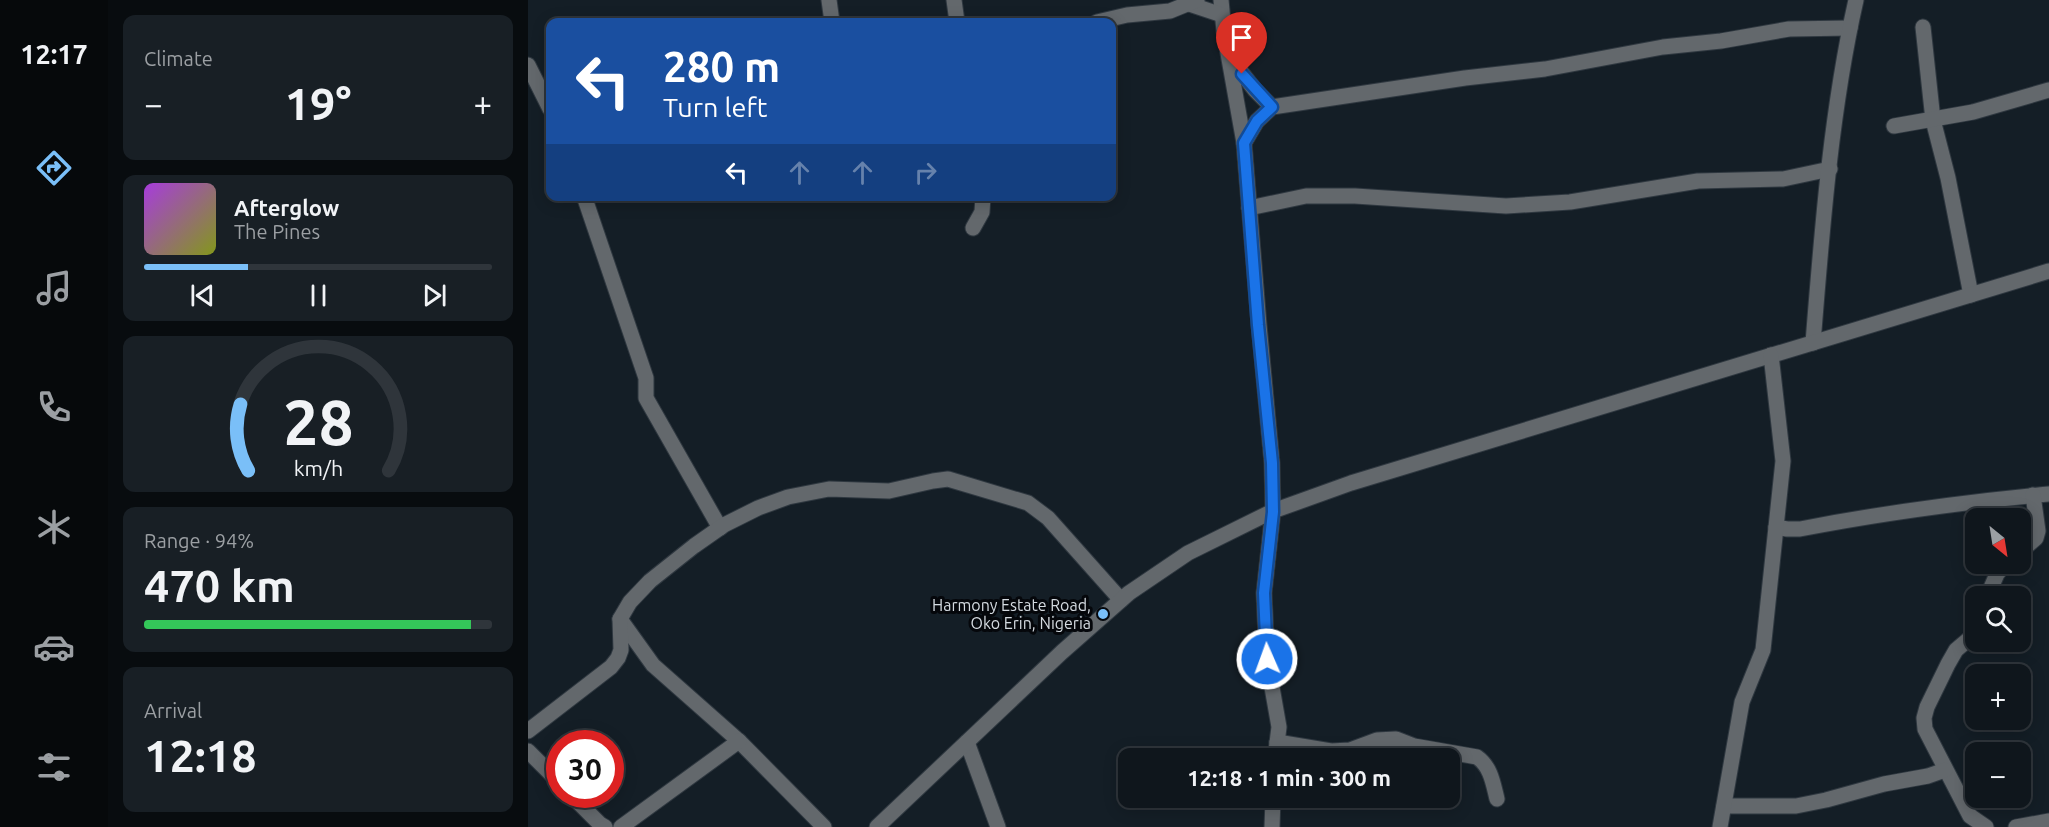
<!DOCTYPE html>
<html lang="en">
<head>
<meta charset="utf-8">
<style>
  :root { --surface:#0f161c; --page:#181f25; --text:#f1f3f6; --muted:#9b9fa3; --line:#2f353b; --accent:#7abff8 }
  body { margin:0; font-family:Ubuntu,sans-serif; background:var(--page); color:var(--text); height:100vh; display:flex; flex-direction:column; font-size:22px; white-space:nowrap }
  * { box-sizing:border-box; margin:0 }
  p { font-size:20px; color:var(--muted) }
  .icon { flex:none; width:33px; height:33px; fill:none; stroke:currentColor; stroke-width:2; stroke-linecap:round; stroke-linejoin:round }
  .map { position:relative; flex:1; overflow:hidden }
  .side { display:flex; flex-direction:column; gap:15px; padding:15px; background:#080c0f; width:420px }
  .side>* { flex:none }
  .top-card { position:absolute; left:18px; top:18px; width:570px; height:183px; border-radius:12px; box-shadow:0 3px 15px #0003,0 0 0 2px var(--line); background:#1a4fa0; color:#fff; overflow:hidden }
  .needle { width:39px; rotate:150deg }
  .buttons { position:absolute; left:1437px; top:508px; display:grid; gap:12px }
  .buttons a { display:grid; place-items:center; width:66px; height:66px; border-radius:12px; background:var(--surface); box-shadow:0 3px 15px #0003,0 0 0 2px var(--line); font-size:30px }
  .speed { position:absolute; left:18px; top:730px; display:flex; gap:12px; font-size:30px; font-weight:700; text-align:center }
  .speed>* { display:grid; place-content:center; width:78px; height:78px; border-radius:50%; background:var(--surface); box-shadow:0 3px 15px #0003,0 0 0 2px var(--line); line-height:1 }
  .speed .limit { border:9px solid #d22; background:#fff; color:#111 }
  .pin { position:absolute; display:grid; place-items:center; width:51px; height:51px; color:#fff; margin:-62px -26px; border-radius:50% 50% 50% 0; rotate:-45deg; box-shadow:0 0 6px #0007 }
  .pin .icon { rotate:45deg }
  .me { position:absolute; width:66px; margin:-33px; rotate:358deg; stroke-linejoin:round; filter:drop-shadow(0 0 4px #0008) }
  .turn { display:flex; align-items:center; gap:21px; height:126px; padding:0 18px; font-size:27px }
  .turn .icon { width:78px; height:78px; stroke-width:2.5 }
  .turn b { display:block; font-size:42px; line-height:51px }
  .lanes { display:flex; align-items:center; height:57px; padding:0 18px; background:#0003; justify-content:center; gap:30px; direction:ltr }
  .lanes .off { opacity:.35 }
  .big { font-size:45px; font-weight:600; line-height:1.1 }
  .side .widget { flex:1; display:flex; flex-direction:column; justify-content:center; gap:9px; min-width:0; padding:0 21px; border-radius:12px; background:var(--page) }
  .side .dial { align-items:center; gap:0 }
  .dial svg { height:156px; overflow:visible; fill:none; stroke:var(--line); stroke-width:7; stroke-linecap:round; text-anchor:middle }
  .dial text { fill:var(--text); stroke:none }
  .song { display:flex; align-items:center; gap:18px }
  .cover { width:72px; height:72px; border-radius:9px; background:linear-gradient(135deg,hsl(280 70% 55%),hsl(70 70% 35%)) }
  .played { height:6px; border-radius:3px; background:linear-gradient(90deg,var(--accent) 30%,var(--line) 30%) }
  .keys { display:flex; justify-content:space-around; direction:ltr }
  .heat { display:flex; justify-content:space-between; align-items:center; font-size:33px; direction:ltr }
  .charge { height:9px; border-radius:4px; background:linear-gradient(90deg,#34c759 94%,var(--line) 0) }
  .trip { position:absolute; left:590px; top:748px; width:342px; height:60px; border-radius:12px; background:var(--surface); box-shadow:0 3px 15px #0003,0 0 0 2px var(--line); font-weight:600; line-height:60px; text-align:center }
  main { display:flex; flex:1; min-height:0 }
  .tab-bar { display:flex; flex-direction:column; width:108px; justify-content:space-around; align-items:center; background:#06090b; color:var(--muted) }
  .tab-bar .icon { width:42px; height:42px }
  .tab-bar .current { color:var(--accent) }
  .tab-bar b { font-size:27px; color:var(--text) }
  .map>svg:first-child { display:block }
  .lines { fill:none; stroke-linecap:round; stroke-linejoin:round }
  .minor-casing { stroke:#2f3840; stroke-width:17 }
  .minor { stroke:#63686c; stroke-width:15 }
  .route-casing { stroke:#114b97; stroke-width:15 }
  .route { stroke:#1a73e8; stroke-width:10 }
  .poi-dot { fill:#7abff8; stroke:#05070b; stroke-width:2 }
  .labels { text-anchor:middle; dominant-baseline:central; stroke-width:6; stroke-linejoin:round; paint-order:stroke }
  .poi-label { font-size:16px; fill:#d5dbe1; stroke:#05070b; text-anchor:end }
</style>
</head>
<body>
<main>
<nav class="tab-bar">
<b>12:17</b>
<svg class="icon current" aria-label="directions" viewBox="0 0 24 24"><path d="M12 3l9 9-9 9-9-9zM9 14v-3h6M13 9l2 2-2 2"/></svg>
<svg class="icon" aria-label="music" viewBox="0 0 24 24"><path d="M9 18V5l10-2v13"/><circle cx="6" cy="18" r="3"/><circle cx="16" cy="16" r="3"/></svg>
<svg class="icon" aria-label="phone" viewBox="0 0 24 24"><path d="M5 4h4l2 5-3 2q2 4 5 5l2-3 5 2v4C11 20 4 13 5 4z"/></svg>
<svg class="icon" aria-label="climate" viewBox="0 0 24 24"><path d="M12 3v18M4 7l16 10M4 17L20 7"/></svg>
<svg class="icon" aria-label="car" viewBox="0 0 24 24"><path d="M5 17H2v-5l4-1 3-4h7l3 4 3 1v5h-3M9 17h6M6 11h13"/><circle cx="7" cy="17" r="2"/><circle cx="17" cy="17" r="2"/></svg>
<svg class="icon" aria-label="filters" viewBox="0 0 24 24"><path d="M4 7h16M4 17h16"/><circle cx="9" cy="7" r="2"/><circle cx="15" cy="17" r="2"/></svg>
</nav>
<section class="side">
<div class="widget"><p>Climate</p>
<div class="heat"><a>−</a><b class="big">19°</b><a>+</a></div>
</div>
<div class="widget">
<div class="song"><i class="cover"></i><div><b>Afterglow</b><p>The Pines</p></div></div>
<div class="played"></div>
<div class="keys"><svg class="icon" aria-label="previous" viewBox="0 0 24 24"><path d="M18 5L8 12l10 7zM5 5v14"/></svg><svg class="icon" aria-label="pause" viewBox="0 0 24 24"><path d="M8 5v14M16 5v14"/></svg><svg class="icon" aria-label="next" viewBox="0 0 24 24"><path d="M6 5l10 7-10 7zM19 5v14"/></svg></div>
</div>
<div class="widget dial"><svg viewBox="0 0 100 80">
<path d="M14 69A42 42 0 1 1 86 69"/>
<path d="M14 69A42 42 0 0 1 10 35" stroke="#7abff8"/>
<text x="50" y="56" font-size="32" font-weight="700">28</text>
<text x="50" y="72" font-size="11">km/h</text>
</svg></div>
<div class="widget"><p>Range · 94%</p><b class="big">470 km</b><div class="charge"></div></div>
<div class="widget"><p>Arrival</p><b class="big">12:18</b></div>
</section>
<div class="map">
<svg width="1521" height="827" viewBox="0 0 1521 827">
  <rect width="100%" height="100%" fill="#141e26"/>
  <g class="lines">
    <g class="minor-casing">
      <g id="minor">
        <polyline points="301,0 304,22"/>
        <polyline points="426,0 429,22"/>
        <polyline points="693,0 696,31 716,143 731,325 744,463 745,511 736,593 739,659 751,727 747,759"/>
        <polyline points="661,4 694,15"/>
        <polyline points="569,22 599,15 642,11 669,0"/>
        <polyline points="1395,27 1405,120 1420,178 1443,295"/>
        <polyline points="703,59 727,90 744,107"/>
        <polyline points="0,65 22,109"/>
        <polyline points="1366,126 1445,112 1521,90"/>
        <polyline points="716,143 729,121 744,107 937,78 1017,69 1135,47 1193,41 1261,29 1322,28"/>
        <polyline points="56,196 118,378 118,398 192,528"/>
        <polyline points="721,208 778,196 827,196 978,206 1042,202 1170,181 1255,179 1302,169"/>
        <polyline points="445,228 454,212 455,196"/>
        <path d="M1285 343C1294 230 1303 110 1328 0"/>
        <path d="M1248 527 1259 529H1272C1354 513 1437 502 1521 494"/>
        <polyline points="1492,552 1508,538 1510,531 1505,495"/>
        <polyline points="1459,597 1469,574 1477,564"/>
        <polyline points="92,619 125,665 211,741 296,827"/>
        <polyline points="1448,633 1428,650 1420,664 1399,707 1396,718 1397,729 1442,816 1458,827"/>
        <polyline points="0,731 83,667 90,658 93,650 92,619 102,602 122,581 166,546 196,525 230,508 260,497 301,489 361,491 405,481 420,479 500,503 520,518 593,600"/>
        <polyline points="439,742 470,827"/>
        <path d="M749 742 803 751 822 750 849 740 868 739 886 746 949 757C963 767 965 783 969 799"/>
        <polyline points="0,751 32,783"/>
        <polyline points="43,795 72,824 77,827"/>
        <polyline points="1196,806 1268,806 1298,800 1356,784 1400,776 1417,770"/>
        <polyline points="93,827 211,741"/>
        <polyline points="349,827 534,652 601,593 660,553 745,511 823,483 1521,271"/>
        <polyline points="744,827 745,798"/>
        <polyline points="1192,827 1214,702 1235,650 1255,461 1243,355"/>
        <polyline points="1488,827 1521,821"/>
      </g>
    </g>
    <use href="#minor" class="minor"/>
  </g>
  <g class="lines">
    <g class="route-casing">
      <polyline id="route" points="714,74 744,107 729,121 716,143 730,325 744,463 745,512 736,593 739,659"/>
    </g>
    <use href="#route" class="route"/>
  </g>
  <circle class="poi-dot" cx="575" cy="614" r="6"/>
  <g class="labels">
    <g class="poi-label">
      <text x="563" y="605">Harmony Estate Road,<tspan x="563" dy="18">Oko Erin, Nigeria</tspan></text>
    </g>
  </g>
</svg>
<div class="buttons">
<a><svg class="needle" viewBox="-14 -14 28 28"><path d="M0-13l5 13h-10z" fill="#e53935"/><path d="M0 13l5-13h-10z" fill="#9b9fa3"/></svg></a>
<a><svg class="icon" aria-label="search" viewBox="0 0 24 24"><circle cx="10" cy="10" r="6"/><path d="M15 15l6 6"/></svg></a>
<a>+</a>
<a>−</a>
</div>
<div class="speed"><div class="limit">30</div></div>
<div class="pin" style="left:714px;top:74px;background:#d93025"><svg class="icon" aria-label="arrive" viewBox="0 0 24 24"><path d="M6 21V4h12l-3 4 3 4H6"/></svg></div>
<svg class="me" style="left:739px;top:659px" viewBox="-20 -20 40 40"><circle r="17" fill="#1a73e8" stroke="#fff" stroke-width="3"/><path d="M0-11L8 9 0 5-8 9z" fill="#fff"/></svg>
<div class="trip">12:18 · 1 min · 300 m</div>
<div class="top-card">
<div class="turn"><svg class="icon" aria-label="left" viewBox="0 0 24 24"><path d="M17 20v-9H6M10 6l-5 5 5 5"/></svg><div><b>280 m</b>Turn left</div></div>
<div class="lanes"><svg class="icon" aria-label="left" viewBox="0 0 24 24"><path d="M17 20v-9H6M10 6l-5 5 5 5"/></svg><svg class="icon off" aria-label="ahead" viewBox="0 0 24 24"><path d="M12 20V5M6 11l6-6 6 6"/></svg><svg class="icon off" aria-label="ahead" viewBox="0 0 24 24"><path d="M12 20V5M6 11l6-6 6 6"/></svg><svg class="icon off" aria-label="right" viewBox="0 0 24 24"><path d="M7 20v-9h11M14 6l5 5-5 5"/></svg></div>
</div>
</div>
</main>
</body>
</html>
